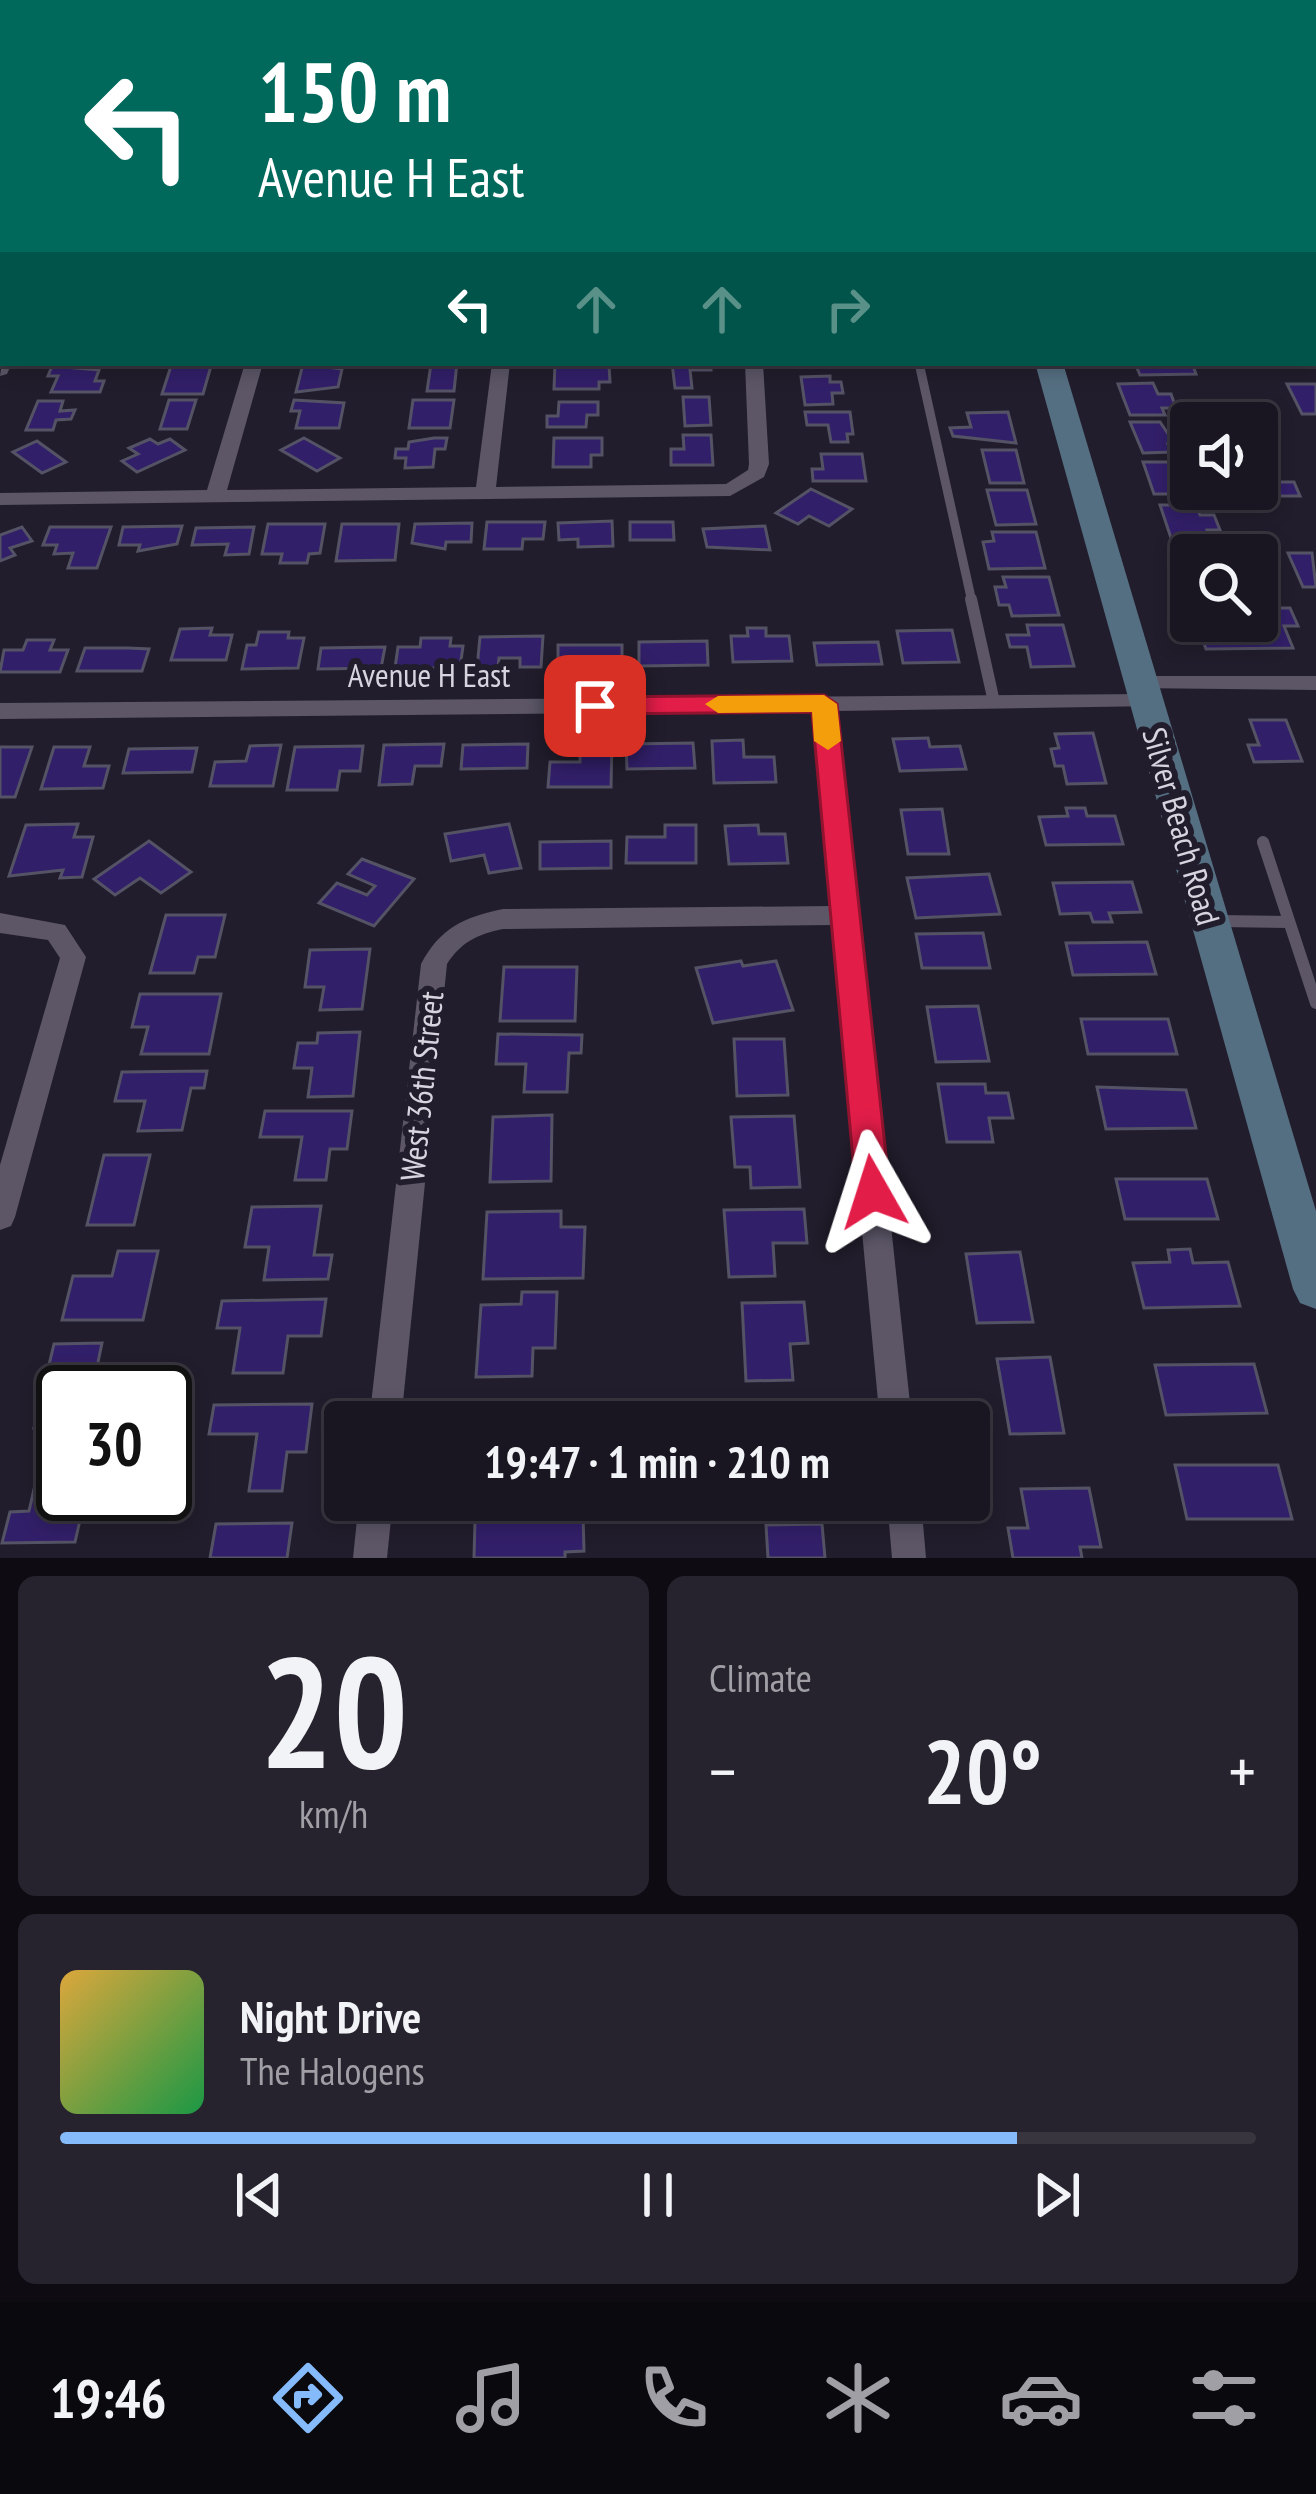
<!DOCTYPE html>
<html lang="en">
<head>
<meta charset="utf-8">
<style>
  :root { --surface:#1a1621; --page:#27232e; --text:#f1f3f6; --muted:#9f9fa5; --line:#38353f; --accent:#85bbfb }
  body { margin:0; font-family:"PT Sans Narrow",sans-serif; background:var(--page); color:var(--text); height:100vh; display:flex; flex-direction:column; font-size:45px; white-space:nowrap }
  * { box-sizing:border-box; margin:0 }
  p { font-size:39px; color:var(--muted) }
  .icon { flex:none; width:66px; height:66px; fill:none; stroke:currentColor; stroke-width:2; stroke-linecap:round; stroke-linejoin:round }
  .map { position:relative; height:1558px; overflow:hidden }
  .details { display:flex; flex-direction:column; gap:18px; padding:18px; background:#0e0c12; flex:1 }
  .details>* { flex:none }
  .top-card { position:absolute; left:0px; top:0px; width:1317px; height:366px; box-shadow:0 6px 18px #0003,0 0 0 3px var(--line); background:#00695c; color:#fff; overflow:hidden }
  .fabs { position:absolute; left:1170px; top:402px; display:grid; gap:24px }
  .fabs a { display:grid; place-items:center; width:108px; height:108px; border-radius:12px; background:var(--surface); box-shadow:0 6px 18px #0003,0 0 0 3px var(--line); font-size:60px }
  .speed { position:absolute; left:36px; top:1365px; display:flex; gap:24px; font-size:60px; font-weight:700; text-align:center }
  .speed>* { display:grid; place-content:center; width:156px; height:156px; border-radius:50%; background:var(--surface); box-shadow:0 6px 18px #0003,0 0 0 3px var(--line); line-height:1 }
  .speed .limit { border:6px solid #111; border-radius:18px; background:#fff; color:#111 }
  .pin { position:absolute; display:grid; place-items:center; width:102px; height:102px; color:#fff; margin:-51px; border-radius:24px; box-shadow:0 6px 18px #0006 }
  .me { position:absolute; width:132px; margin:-66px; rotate:354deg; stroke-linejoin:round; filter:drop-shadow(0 0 9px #0008) }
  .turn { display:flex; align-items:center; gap:42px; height:252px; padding:0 60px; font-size:54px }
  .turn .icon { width:156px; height:156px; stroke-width:2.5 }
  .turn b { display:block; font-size:84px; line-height:102px }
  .lanes { display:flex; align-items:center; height:114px; padding:0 60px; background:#0003; justify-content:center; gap:60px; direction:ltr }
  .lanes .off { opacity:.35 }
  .big { font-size:90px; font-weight:600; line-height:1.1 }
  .details .tile { flex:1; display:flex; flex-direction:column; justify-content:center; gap:18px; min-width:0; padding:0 42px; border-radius:18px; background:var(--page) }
  .details .dial { align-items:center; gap:0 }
  .dial b { font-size:156px; line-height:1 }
  .song { display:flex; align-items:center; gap:36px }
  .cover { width:144px; height:144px; border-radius:18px; background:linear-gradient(135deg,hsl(40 70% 55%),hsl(140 70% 35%)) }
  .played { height:12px; border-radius:6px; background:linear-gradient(90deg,var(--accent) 80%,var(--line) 80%) }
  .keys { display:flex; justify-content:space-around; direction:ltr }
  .heat { display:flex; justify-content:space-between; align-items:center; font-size:66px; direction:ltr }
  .details .tiles { flex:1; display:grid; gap:18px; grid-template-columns:1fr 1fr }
  .tile:last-child { grid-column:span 2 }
  .trip { position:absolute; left:324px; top:1401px; width:666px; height:120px; border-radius:12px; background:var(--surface); box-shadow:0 6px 18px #0003,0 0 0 3px var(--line); font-weight:600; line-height:120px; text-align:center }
  .tab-bar { display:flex; height:192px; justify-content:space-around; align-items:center; background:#0a090d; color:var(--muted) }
  .tab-bar .icon { width:84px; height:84px }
  .tab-bar .selected { color:var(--accent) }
  .tab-bar b { font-size:54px; color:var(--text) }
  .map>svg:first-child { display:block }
  .building { fill:#321f69; stroke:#545265; stroke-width:3 }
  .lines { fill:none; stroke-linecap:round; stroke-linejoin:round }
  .lane-far2 { stroke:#5c5667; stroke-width:8 }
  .lane-far1 { stroke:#5c5667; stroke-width:9 }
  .lane { stroke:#5c5667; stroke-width:12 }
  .street { fill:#5c5667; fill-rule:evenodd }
  .secondary { fill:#556f82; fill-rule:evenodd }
  .route { fill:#e11d48; stroke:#92132f; stroke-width:3 }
  .slow { fill:#f59e0b }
  .labels { text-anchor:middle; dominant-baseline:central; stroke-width:12; stroke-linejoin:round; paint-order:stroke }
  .street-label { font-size:33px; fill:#d8d4df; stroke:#221d2c }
</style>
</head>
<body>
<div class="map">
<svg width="1316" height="1558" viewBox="0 0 1316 1558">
  <rect width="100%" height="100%" fill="#221d2c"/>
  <g class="building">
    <polygon points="457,363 454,391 427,391 431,364"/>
    <polygon points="555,363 609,365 610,382 599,382 599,389 554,389"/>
    <polygon points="672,363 710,363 711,370 690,370 692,388 675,388"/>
    <polygon points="1135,363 1192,363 1196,374 1140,375"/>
    <polygon points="303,364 342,369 338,387 296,392"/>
    <polygon points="52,366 99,370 95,381 104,381 100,392 51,392 58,376 48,376"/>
    <polygon points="171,366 211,366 203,394 162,394"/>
    <polygon points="830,376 830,382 841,382 843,393 832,393 833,404 805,405 801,377"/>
    <polygon points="1153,383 1158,394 1171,394 1176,408 1162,408 1165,415 1130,415 1118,384"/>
    <polygon points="1287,384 1316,384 1316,414 1302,414"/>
    <polygon points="683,397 709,397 711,425 685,426"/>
    <polygon points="169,400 196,400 187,429 160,429"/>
    <polygon points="294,400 344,403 339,428 296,428 300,411 291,411"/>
    <polygon points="413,400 454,400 450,428 409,428"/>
    <polygon points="38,401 63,401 60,411 75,410 71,419 56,420 53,430 26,430"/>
    <polygon points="559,402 598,402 598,415 587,415 586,427 547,427 547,416 558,416"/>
    <polygon points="805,412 850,412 853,434 847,434 848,442 831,442 828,425 807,425"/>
    <polygon points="1008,412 1016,443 953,436 950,428 971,427 967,413"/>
    <polygon points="1130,422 1160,422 1175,444 1168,444 1172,452 1143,453"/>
    <polygon points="683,435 711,435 713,465 671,465 671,449 684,449"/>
    <polygon points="304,438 340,458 317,471 281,450"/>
    <polygon points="434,438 447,438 445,449 435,449 433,467 405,468 406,458 395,458 396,449 408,449 409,442"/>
    <polygon points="554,438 602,438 602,455 591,455 591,467 553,467"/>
    <polygon points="150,439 158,444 170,439 185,450 137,472 122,461 138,454 129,448"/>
    <polygon points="37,441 66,462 42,473 13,452"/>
    <polygon points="982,450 1016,450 1024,483 990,483"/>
    <polygon points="821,454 862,454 866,481 813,481 812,469 823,469"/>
    <polygon points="1143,462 1180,462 1185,474 1191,474 1191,489 1204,494 1154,494"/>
    <polygon points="1266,482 1294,482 1300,496 1272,496"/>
    <polygon points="811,489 852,509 829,526 809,516 798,524 776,513"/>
    <polygon points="987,490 1027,490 1036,524 996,525"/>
    <polygon points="1160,505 1196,505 1200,515 1214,515 1220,530 1207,530 1211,541 1172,541"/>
    <polygon points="612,521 613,546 578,547 578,539 559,540 558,523"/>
    <polygon points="487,522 545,522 543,539 523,539 522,549 484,549"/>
    <polygon points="630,522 673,522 674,540 630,540"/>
    <polygon points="472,523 471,542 446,542 445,549 412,543 415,524"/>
    <polygon points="268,524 325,524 320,553 309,554 307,563 280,563 282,554 262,554"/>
    <polygon points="342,524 399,524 395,560 336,561"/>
    <polygon points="182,526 177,544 138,551 140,545 119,545 123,527"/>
    <polygon points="765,526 770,550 707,547 703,529"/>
    <polygon points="22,527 32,541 10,548 15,555 0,561 0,535"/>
    <polygon points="50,527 111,527 97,568 68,568 73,553 54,554 57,545 43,545"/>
    <polygon points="254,527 249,554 225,555 228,544 192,545 196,528"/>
    <polygon points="992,532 1036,532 1045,568 989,569 983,542 994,541"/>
    <polygon points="1223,550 1224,555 1191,555 1190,588 1177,551"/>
    <polygon points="1288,553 1312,553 1316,587 1303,587"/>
    <polygon points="1003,577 1049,577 1059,615 1012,616 1009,605 999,605 995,587 1006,587"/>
    <polygon points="1257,608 1290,608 1298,626 1284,626 1293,648 1206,649 1196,621 1234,621 1238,631 1260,631"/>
    <polygon points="1027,625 1063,625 1074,666 1031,667 1027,647 1010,647 1007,635 1029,635"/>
    <polygon points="212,628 210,635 232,635 226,660 171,660 180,629"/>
    <polygon points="747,628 766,628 766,636 789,636 792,661 733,662 731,636 748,636"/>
    <polygon points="952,630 959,662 903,663 897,631"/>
    <polygon points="259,632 289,632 288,638 304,638 298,668 242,669 247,645 256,645"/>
    <polygon points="543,636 541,667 520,667 520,658 499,658 498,667 477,668 480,637"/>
    <polygon points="421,638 451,638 450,646 463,646 460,668 395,668 398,647 420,647"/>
    <polygon points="27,640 54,640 50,650 68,650 60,672 0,672 4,650 23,650"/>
    <polygon points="707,641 708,665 639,666 639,642"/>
    <polygon points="878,642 882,664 817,665 814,643"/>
    <polygon points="558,645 622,645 622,666 558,667"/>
    <polygon points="385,647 381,668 318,669 321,648"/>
    <polygon points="85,648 128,648 149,649 142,671 77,671"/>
    <polygon points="1250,720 1286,720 1302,761 1254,762 1248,745 1259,745"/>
    <polygon points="1093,733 1106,783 1067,784 1063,766 1055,766 1051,749 1059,748 1055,734"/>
    <polygon points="928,738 930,747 960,746 966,769 900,771 893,739"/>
    <polygon points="743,740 744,757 774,757 776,782 714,783 712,741"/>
    <polygon points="580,743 612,743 611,787 548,787 550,762 580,762"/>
    <polygon points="693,743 695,768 627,769 626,744"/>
    <polygon points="444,744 441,766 415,766 412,784 379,785 384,745"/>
    <polygon points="528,744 527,768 461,769 463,745"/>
    <polygon points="281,745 273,786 210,786 215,762 246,761 250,746"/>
    <polygon points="363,746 360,771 340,771 337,790 287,790 295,747"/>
    <polygon points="0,747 32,747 15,797 0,797"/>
    <polygon points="54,747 90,747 84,766 109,766 103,788 41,789"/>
    <polygon points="197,748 192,772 123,773 129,749"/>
    <polygon points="1066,808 1085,808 1087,816 1115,816 1123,844 1046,845 1039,817 1068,816"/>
    <polygon points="942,809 949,854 908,854 901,810"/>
    <polygon points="78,824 74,837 93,837 82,877 60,878 63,870 9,876 26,825"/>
    <polygon points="509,824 521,868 489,873 484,855 451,861 445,834"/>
    <polygon points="665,825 696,825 696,863 626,863 627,837 665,837"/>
    <polygon points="758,825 759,834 785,834 788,863 729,864 725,826"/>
    <polygon points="149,841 191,872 161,893 140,878 115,895 94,879"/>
    <polygon points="611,841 611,868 540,869 540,842"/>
    <polygon points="362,859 414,879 374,926 319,903 337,883 367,895 375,886 348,874"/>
    <polygon points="989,874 1000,914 916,918 907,878"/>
    <polygon points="1132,882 1141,912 1109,913 1112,922 1093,922 1090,913 1060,914 1053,883"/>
    <polygon points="166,915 225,915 215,957 198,957 194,973 150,973"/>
    <polygon points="983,933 990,968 922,968 916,934"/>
    <polygon points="1147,942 1156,974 1073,975 1066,943"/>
    <polygon points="370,949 362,1009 320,1010 324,987 305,987 310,950"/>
    <polygon points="741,961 743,966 776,961 793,1010 713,1023 696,968"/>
    <polygon points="504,967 577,967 575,1021 500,1021"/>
    <polygon points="140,994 221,994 209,1054 141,1054 148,1027 132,1027"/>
    <polygon points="978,1006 989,1061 936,1062 927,1007"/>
    <polygon points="1081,1019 1168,1019 1177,1054 1088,1054"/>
    <polygon points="360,1032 353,1096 308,1097 312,1068 294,1068 298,1043 317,1043 318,1033"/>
    <polygon points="498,1034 582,1035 581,1053 569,1053 567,1092 524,1092 526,1064 496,1064"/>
    <polygon points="734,1039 784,1039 788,1095 737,1096"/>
    <polygon points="207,1071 204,1088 191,1088 182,1130 138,1131 145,1101 115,1101 122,1072"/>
    <polygon points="938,1084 985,1084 986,1093 1008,1093 1013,1118 989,1118 993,1142 947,1142"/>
    <polygon points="1097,1087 1186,1090 1196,1128 1106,1129"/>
    <polygon points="265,1111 352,1111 347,1149 330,1149 326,1180 295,1180 302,1137 260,1137"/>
    <polygon points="552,1115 551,1181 490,1182 493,1117"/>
    <polygon points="794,1116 800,1187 751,1188 750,1167 735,1167 731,1117"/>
    <polygon points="104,1155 150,1155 134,1225 87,1225"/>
    <polygon points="1116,1179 1207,1179 1218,1219 1125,1219"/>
    <polygon points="321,1206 314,1255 332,1255 328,1279 264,1280 269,1247 245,1247 252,1207"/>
    <polygon points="804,1209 807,1243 773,1243 775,1276 729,1277 724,1210"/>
    <polygon points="561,1211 561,1227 585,1227 583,1278 483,1279 487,1212"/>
    <polygon points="1190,1249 1193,1263 1228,1262 1240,1306 1144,1308 1133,1263 1170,1262 1168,1250"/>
    <polygon points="118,1251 158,1251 143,1320 62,1320 73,1276 112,1276"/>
    <polygon points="1020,1252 1033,1322 977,1323 966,1254"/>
    <polygon points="522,1292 557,1292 555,1348 533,1348 532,1376 476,1377 481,1305 521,1304"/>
    <polygon points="326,1299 321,1336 288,1336 283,1373 233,1373 240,1328 217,1328 222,1301"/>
    <polygon points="804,1302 808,1343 790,1344 793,1380 746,1381 742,1303"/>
    <polygon points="102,1343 97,1367 121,1366 116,1392 63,1392 63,1427 34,1428 54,1344"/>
    <polygon points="1050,1357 1064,1433 1010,1434 997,1359"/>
    <polygon points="1254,1364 1267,1413 1166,1415 1155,1365"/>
    <polygon points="547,1402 547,1422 473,1422 474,1407"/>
    <polygon points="312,1404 306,1452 287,1452 282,1491 249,1491 257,1434 209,1434 214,1405"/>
    <polygon points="808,1408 809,1422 698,1422 697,1412"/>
    <polygon points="63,1449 63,1494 86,1494 75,1542 2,1543 10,1512 29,1511 43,1450"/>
    <polygon points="1175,1465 1278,1465 1292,1519 1187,1519"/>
    <polygon points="1089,1488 1101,1547 1080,1547 1082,1558 1013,1558 1008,1528 1028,1528 1021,1489"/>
    <polygon points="583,1515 584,1551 565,1552 565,1558 474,1558 475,1520"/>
    <polygon points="292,1523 287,1558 210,1558 216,1524"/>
    <polygon points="822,1524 825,1558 768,1558 766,1525"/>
  </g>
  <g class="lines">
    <g class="lane-far2">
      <polyline points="644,2 858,0"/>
      <polyline points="0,11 3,6"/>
    </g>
    <polyline class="lane-far1" points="919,363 972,602"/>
    <g class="lane">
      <polyline points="971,599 994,702"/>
      <polyline points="1263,842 1316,1003"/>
      <polyline points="1219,921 1289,922"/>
    </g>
    <g class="street">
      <polygon points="464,0 478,0 463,3"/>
      <rect x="637" y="0" width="14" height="3"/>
      <polygon points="1171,0 1185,0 1186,3 1172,3"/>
      <rect x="0" y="15" width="3" height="8"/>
      <rect x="1314" y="63" width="2" height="8"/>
      <rect x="0" y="128" width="3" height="10"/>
      <rect x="1314" y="260" width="2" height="14"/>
      <rect x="1314" y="288" width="2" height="10"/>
      <polygon points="3,357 3,363 12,363 7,374 0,376"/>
      <polygon points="245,363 263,363 227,490 476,487 492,363 510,363 496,487 726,484 748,470 749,464 745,363 763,363 769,464 764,477 730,496 0,505 0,493 207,490"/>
      <polygon points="1141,676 1316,676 1316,690 1133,688 1130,683"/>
      <path d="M1146 694 1154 696 1157 701 1154 706 836 711 912 1422H880L833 925 503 929C478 934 461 942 447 964L401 1422H369L421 964C440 928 464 917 503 909L831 906 813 711 0 719V703Z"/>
      <polygon points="0,913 65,925 86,957 15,1217 11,1226 0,1230 0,1165 60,958 48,940 0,933"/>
      <polygon points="359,1500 393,1500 387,1558 353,1558"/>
      <polygon points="887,1500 921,1500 926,1558 892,1558"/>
    </g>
    <g class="secondary">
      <polygon points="933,0 953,0 954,3 934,3"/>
      <polygon points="1035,363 1063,363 1316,1211 1316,1309 1300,1303 1293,1289"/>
    </g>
  </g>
  <polygon class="route" points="824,695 837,704 890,1192 885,1202 861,1202 856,1192 812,712 595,714 582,706 595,697"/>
  <polygon class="slow" points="824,695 837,704 841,741 828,750 814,741 812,712 718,713 705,704 718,696"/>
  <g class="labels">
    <g class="street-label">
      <text x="429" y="674">Avenue H East</text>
      <text transform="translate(1182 826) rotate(74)">Silver Beach Road</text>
      <text transform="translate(421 1086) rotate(-84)">West 36th Street</text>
    </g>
  </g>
</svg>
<div class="fabs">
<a><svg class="icon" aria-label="sound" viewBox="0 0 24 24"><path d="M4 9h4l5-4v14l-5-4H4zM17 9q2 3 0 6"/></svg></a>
<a><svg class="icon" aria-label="search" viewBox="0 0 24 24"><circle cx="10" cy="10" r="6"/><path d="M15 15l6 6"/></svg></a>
</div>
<div class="speed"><div class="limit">30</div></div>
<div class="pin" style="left:595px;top:706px;background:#d93025"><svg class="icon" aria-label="arrive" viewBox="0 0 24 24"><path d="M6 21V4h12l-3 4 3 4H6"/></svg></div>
<svg class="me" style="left:873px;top:1192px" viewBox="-20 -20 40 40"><path d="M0-17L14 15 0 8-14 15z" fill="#e11d48" stroke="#fff" stroke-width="4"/></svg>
<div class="trip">19:47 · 1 min · 210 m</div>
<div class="top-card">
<div class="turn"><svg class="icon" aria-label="left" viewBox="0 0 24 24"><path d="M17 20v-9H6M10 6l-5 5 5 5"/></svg><div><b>150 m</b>Avenue H East</div></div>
<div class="lanes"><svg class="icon" aria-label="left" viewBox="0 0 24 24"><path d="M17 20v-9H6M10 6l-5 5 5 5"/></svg><svg class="icon off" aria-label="ahead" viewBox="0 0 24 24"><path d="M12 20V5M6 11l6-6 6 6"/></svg><svg class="icon off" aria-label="ahead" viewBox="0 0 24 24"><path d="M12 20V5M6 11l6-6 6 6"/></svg><svg class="icon off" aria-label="right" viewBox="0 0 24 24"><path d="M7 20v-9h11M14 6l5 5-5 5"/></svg></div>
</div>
</div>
<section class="details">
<div class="tiles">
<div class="tile dial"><b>20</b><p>km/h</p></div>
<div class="tile"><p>Climate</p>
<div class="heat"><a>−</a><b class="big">20°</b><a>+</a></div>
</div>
<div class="tile">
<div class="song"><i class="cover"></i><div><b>Night Drive</b><p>The Halogens</p></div></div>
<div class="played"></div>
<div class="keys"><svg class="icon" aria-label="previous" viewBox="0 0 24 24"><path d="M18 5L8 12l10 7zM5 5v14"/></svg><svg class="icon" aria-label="pause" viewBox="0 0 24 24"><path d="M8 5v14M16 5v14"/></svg><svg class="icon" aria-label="next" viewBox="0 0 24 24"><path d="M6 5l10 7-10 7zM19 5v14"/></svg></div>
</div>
</div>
</section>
<nav class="tab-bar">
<b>19:46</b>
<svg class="icon selected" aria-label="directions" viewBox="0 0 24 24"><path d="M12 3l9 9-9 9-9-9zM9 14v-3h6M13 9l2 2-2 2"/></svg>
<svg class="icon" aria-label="music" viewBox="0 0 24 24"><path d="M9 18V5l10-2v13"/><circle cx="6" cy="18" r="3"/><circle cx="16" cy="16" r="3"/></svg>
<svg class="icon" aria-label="phone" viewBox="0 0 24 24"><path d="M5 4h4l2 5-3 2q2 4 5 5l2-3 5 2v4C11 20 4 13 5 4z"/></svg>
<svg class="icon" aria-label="climate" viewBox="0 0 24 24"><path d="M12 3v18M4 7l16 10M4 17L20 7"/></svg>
<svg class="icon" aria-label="car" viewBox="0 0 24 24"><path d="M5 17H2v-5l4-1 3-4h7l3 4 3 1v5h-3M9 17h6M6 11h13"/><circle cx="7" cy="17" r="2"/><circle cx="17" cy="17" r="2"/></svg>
<svg class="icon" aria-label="filters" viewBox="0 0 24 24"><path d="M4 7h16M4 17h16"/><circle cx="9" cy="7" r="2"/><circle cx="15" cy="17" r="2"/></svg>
</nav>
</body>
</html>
